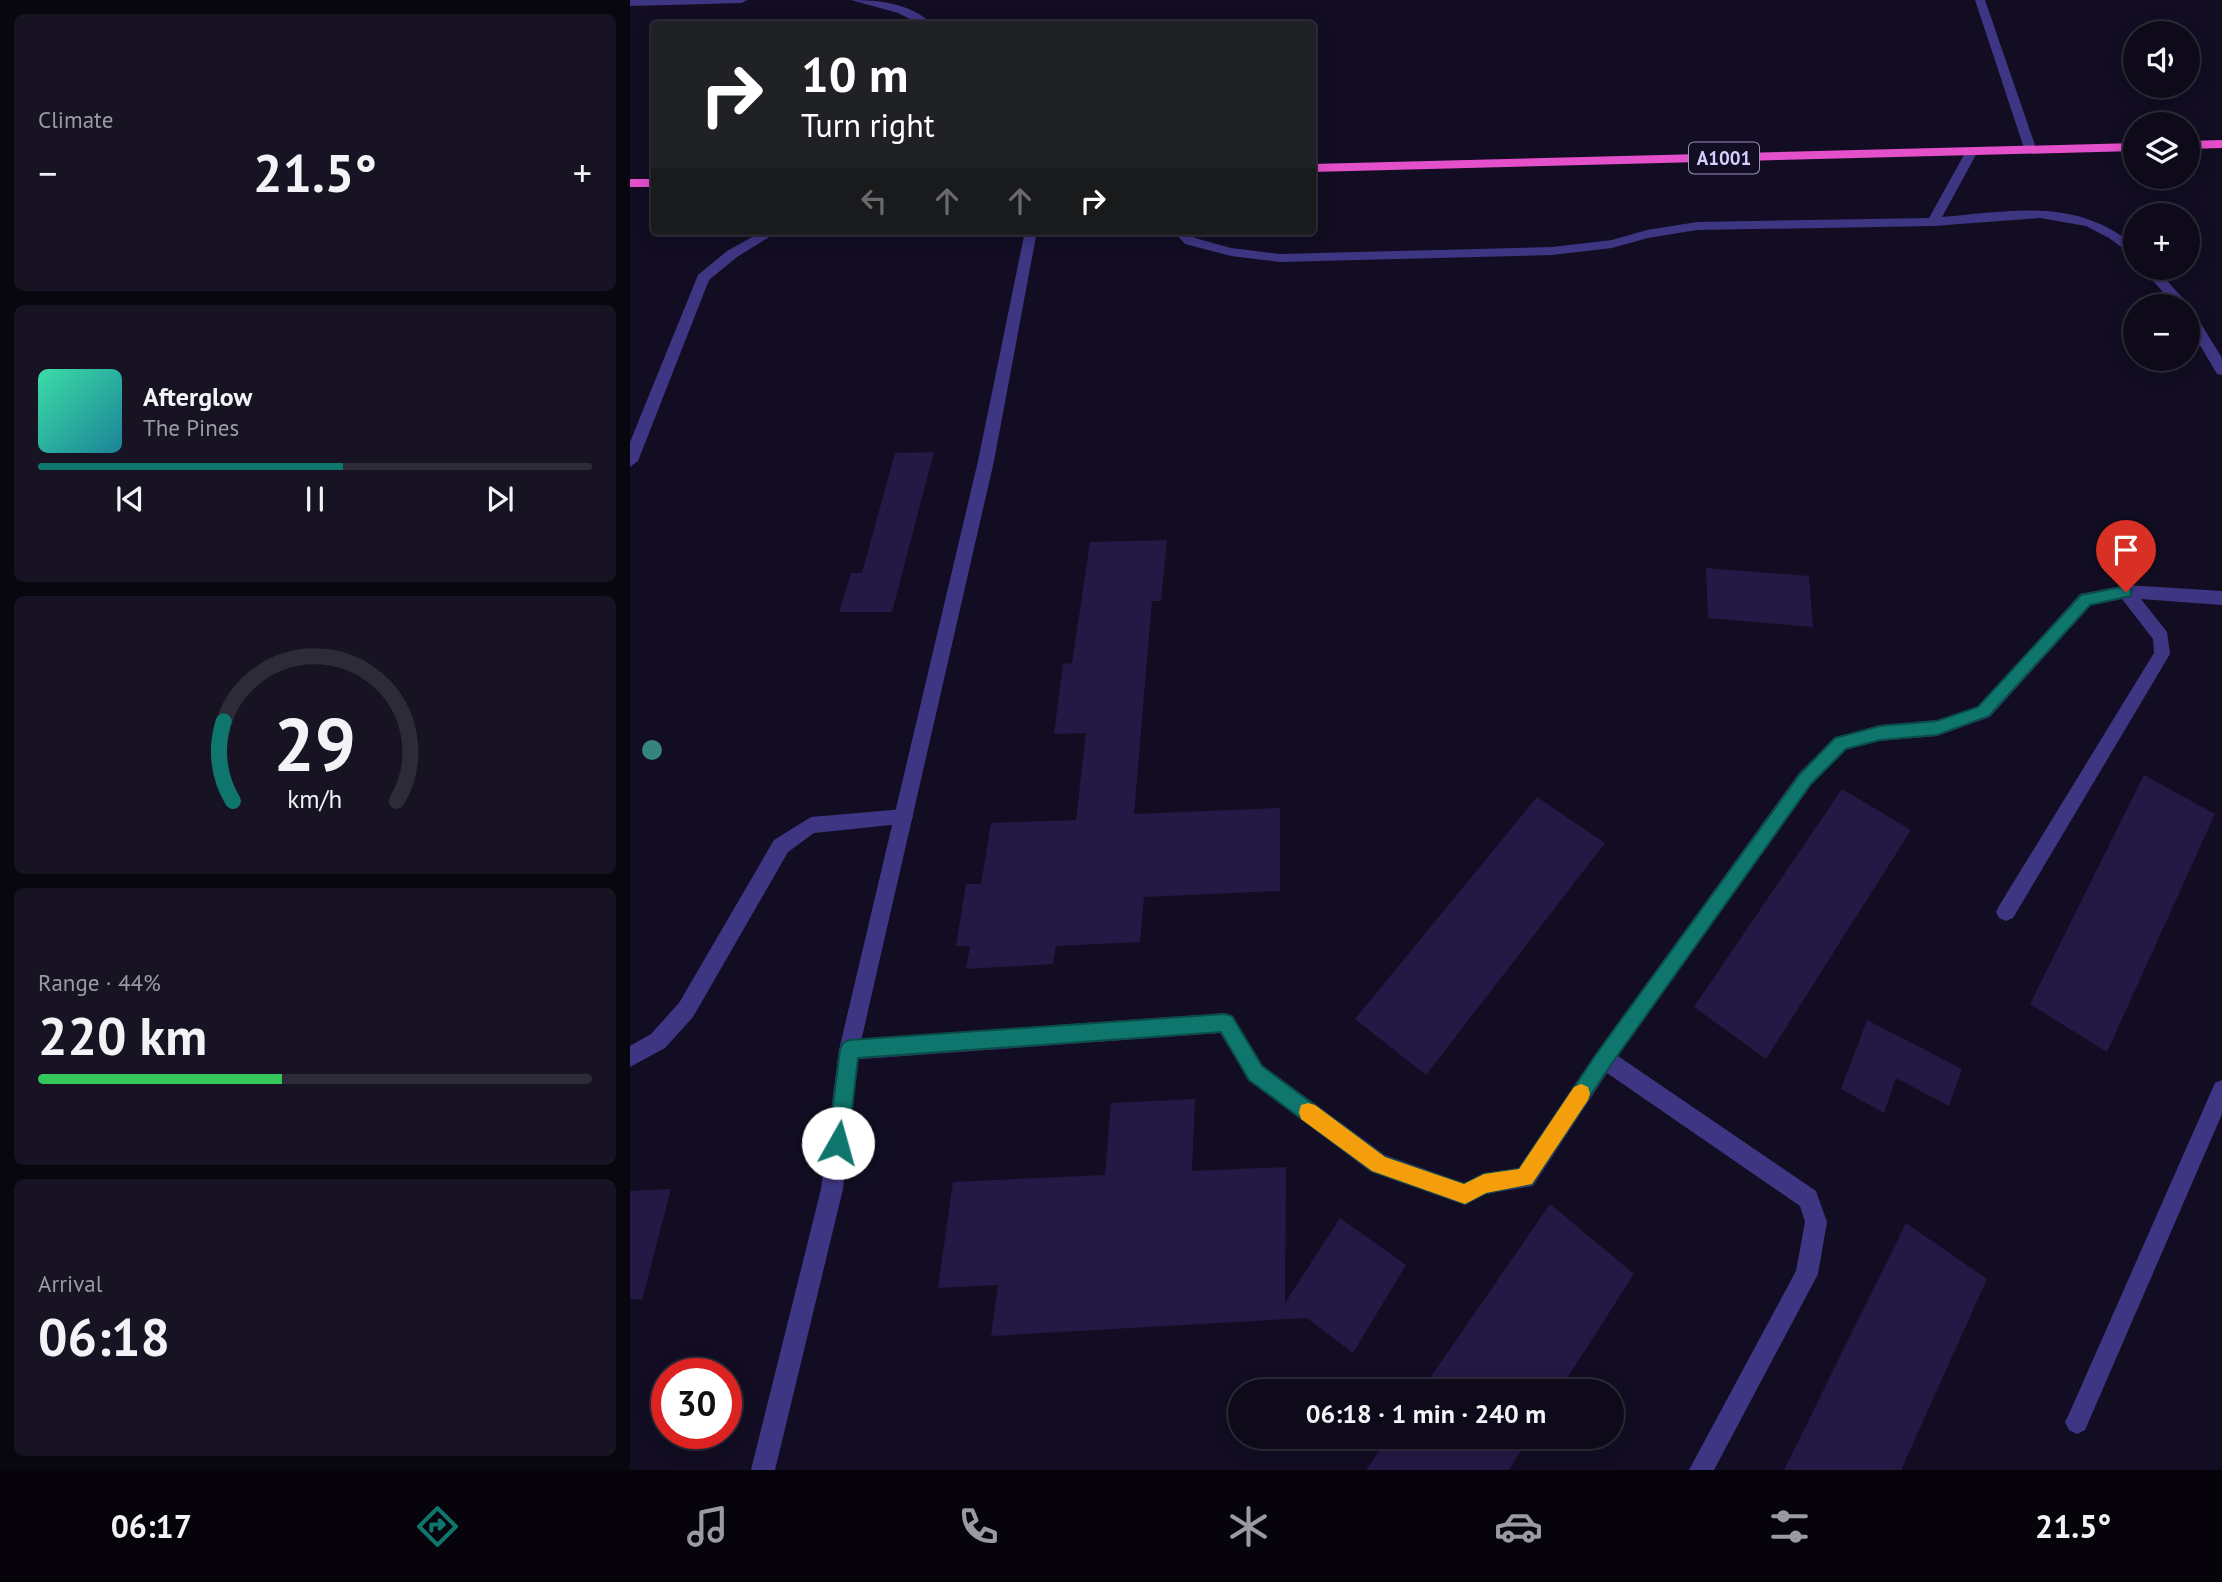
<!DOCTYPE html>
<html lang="en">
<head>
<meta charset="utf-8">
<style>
  :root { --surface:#0e0a1a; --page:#171323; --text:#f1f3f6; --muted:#9b9aa2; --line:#2e2b39; --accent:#0f766e }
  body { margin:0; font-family:"PT Sans",sans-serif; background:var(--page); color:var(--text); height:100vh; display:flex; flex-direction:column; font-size:26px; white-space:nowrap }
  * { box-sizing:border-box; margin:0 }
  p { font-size:23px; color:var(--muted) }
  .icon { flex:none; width:38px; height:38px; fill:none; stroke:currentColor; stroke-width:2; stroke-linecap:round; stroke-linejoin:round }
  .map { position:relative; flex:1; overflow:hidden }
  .drawer { display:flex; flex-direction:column; gap:14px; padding:14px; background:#08060e; width:630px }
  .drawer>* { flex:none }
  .hud { position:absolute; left:21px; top:21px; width:665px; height:214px; border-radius:7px; box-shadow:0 4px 18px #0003,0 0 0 2px var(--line); background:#202124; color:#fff; overflow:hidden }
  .tools { position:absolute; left:1493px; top:21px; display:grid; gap:14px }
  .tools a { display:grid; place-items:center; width:77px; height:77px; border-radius:50%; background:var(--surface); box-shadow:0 4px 18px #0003,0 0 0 2px var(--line); font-size:35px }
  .speed { position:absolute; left:21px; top:1358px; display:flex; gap:14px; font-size:35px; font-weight:700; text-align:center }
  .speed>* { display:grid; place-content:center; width:91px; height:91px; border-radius:50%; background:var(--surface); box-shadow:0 4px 18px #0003,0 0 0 2px var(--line); line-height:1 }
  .speed .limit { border:10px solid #d22; background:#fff; color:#111 }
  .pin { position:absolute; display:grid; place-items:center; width:60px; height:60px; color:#fff; margin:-72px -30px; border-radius:50% 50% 50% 0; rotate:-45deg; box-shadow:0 0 7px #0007 }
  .pin .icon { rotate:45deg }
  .me { position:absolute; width:77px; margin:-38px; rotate:7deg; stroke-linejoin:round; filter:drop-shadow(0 0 5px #0008) }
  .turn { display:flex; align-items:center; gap:24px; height:147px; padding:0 35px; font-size:32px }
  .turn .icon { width:91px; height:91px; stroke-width:2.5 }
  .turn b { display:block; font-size:49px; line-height:60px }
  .lanes { display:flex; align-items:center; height:66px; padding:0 35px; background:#0003; justify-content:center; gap:35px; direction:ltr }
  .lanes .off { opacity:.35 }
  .big { font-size:52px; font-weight:700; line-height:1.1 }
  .drawer .card { flex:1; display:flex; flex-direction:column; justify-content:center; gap:10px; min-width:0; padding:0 24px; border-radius:10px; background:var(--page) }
  .drawer .dial { align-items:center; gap:0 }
  .dial svg { height:182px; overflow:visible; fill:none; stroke:var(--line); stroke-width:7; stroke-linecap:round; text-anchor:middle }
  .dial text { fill:var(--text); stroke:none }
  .song { display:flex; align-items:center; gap:21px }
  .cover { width:84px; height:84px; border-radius:10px; background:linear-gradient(135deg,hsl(160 70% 55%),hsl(190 70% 35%)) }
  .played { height:7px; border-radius:4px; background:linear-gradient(90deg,var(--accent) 55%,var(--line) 55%) }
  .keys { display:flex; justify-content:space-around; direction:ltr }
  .heat { display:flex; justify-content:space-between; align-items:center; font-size:38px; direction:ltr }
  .charge { height:10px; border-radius:5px; background:linear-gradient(90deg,#34c759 44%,var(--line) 0) }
  .trip { position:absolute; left:598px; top:1379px; width:396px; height:70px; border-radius:35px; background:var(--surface); box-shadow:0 4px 18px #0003,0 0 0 2px var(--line); font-weight:700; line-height:70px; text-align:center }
  .menu { display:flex; height:112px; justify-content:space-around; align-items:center; background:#06040a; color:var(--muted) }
  .menu .icon { width:49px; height:49px }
  .menu .selected { color:var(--accent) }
  .menu b { font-size:32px; color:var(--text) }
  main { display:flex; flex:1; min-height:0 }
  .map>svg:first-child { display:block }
  .building { fill:#241844 }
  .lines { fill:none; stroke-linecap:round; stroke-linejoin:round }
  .service { fill:#3e3683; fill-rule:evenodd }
  .minor { fill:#3e3683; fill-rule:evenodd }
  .tertiary { fill:#3e3683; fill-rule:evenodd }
  .trunk { fill:#e44fca; fill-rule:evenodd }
  .tree { fill:#37837e }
  .route { fill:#0f766e; stroke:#0a4d48; stroke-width:2 }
  .slow { fill:#f59e0b }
  .labels { text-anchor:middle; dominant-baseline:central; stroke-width:7; stroke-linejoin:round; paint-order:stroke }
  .shield { fill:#120d22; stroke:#9c94bd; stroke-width:2 }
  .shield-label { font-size:19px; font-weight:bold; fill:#d7ceff }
</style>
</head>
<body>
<main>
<section class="drawer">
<div class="card"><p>Climate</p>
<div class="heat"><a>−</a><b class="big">21.5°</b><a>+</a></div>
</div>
<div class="card">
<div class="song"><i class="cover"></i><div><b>Afterglow</b><p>The Pines</p></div></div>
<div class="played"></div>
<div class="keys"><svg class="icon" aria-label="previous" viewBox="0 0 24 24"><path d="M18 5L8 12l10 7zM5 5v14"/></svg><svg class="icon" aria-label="pause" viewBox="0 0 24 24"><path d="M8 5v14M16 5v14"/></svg><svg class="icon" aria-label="next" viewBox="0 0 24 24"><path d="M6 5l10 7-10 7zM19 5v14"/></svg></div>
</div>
<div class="card dial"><svg viewBox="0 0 100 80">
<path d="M14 69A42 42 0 1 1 86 69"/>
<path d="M14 69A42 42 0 0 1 10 34" stroke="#0f766e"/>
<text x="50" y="56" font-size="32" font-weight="700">29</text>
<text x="50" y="72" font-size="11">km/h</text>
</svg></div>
<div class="card"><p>Range · 44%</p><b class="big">220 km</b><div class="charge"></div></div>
<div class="card"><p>Arrival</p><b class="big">06:18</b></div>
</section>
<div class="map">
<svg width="1592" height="1470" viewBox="0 0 1592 1470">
  <rect width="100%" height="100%" fill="#120d22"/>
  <g class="building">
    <polygon points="304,452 262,612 209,612 221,573 232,573 265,453"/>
    <polygon points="537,540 531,601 522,601 504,814 650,808 650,891 514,897 510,942 426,946 423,964 336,969 340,946 326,946 336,884 351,884 361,823 446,820 456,733 424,734 433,664 442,663 460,542"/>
    <polygon points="1076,568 1179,576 1183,627 1078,618"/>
    <polygon points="1514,775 1585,814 1477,1052 1400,1004"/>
    <polygon points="1212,789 1281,830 1136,1059 1064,1007"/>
    <polygon points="907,797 975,843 796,1075 725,1019"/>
    <polygon points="1237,1020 1332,1069 1319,1106 1266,1078 1254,1113 1211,1089"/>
    <polygon points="565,1099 562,1171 656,1167 655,1303 710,1218 776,1265 723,1353 677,1318 361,1336 368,1285 308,1288 323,1182 475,1175 481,1103"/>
    <polygon points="41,1189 12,1300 0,1299 0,1191"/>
    <polygon points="920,1204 1004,1274 929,1391 791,1391"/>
    <polygon points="1276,1223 1357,1279 1271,1470 1154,1470"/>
    <polygon points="759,1437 900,1437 879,1470 736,1470"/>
  </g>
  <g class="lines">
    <g class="service">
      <polygon points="0,0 117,0 112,3 0,6"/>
      <path d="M221 0C248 0 281 3 302 24H290L268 13Z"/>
      <path d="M1341 149 1347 153 1312 217C1382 211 1447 197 1505 246V257L1479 238 1456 226 1410 218 1303 226 1067 230 1018 238 982 248 922 255 650 262 601 256 555 244 543 231H557L565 238 601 248 650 254 922 247 982 240 1017 230 1067 222 1299 218 1335 153Z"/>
      <polygon points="133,231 149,231 107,257 79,280 8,461 0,467 0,442 68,275 97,251"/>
      <polygon points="1512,268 1526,268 1557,303 1559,306 1558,308 1545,306"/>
      <polygon points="1558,309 1563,311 1592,358 1592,375 1587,374 1558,325"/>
      <polygon points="1496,585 1592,591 1592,605 1511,599 1537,632 1540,654 1383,918 1376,921 1369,918 1366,912 1369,906 1524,653 1523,639 1492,599 1461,605 1360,717 1307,736 1250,741 1216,749 1181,785 988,1056 1186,1191 1197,1222 1188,1274 1084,1470 1059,1470 1166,1271 1175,1222 1170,1206 977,1073 903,1186 856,1194 835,1205 741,1172 619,1080 590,1033 219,1060 212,1057 209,1050 212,1043 219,1040 595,1013 602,1016 633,1066 755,1155 834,1183 854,1173 889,1168 967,1052 1169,773 1205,738 1250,725 1307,720 1348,707 1450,594"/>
      <polygon points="274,809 280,811 283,817 280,823 184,833 158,852 63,1017 35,1048 0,1067 0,1046 21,1034 49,1003 144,840 181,817"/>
      <polygon points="1592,1080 1592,1114 1455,1430 1447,1434 1439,1430 1435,1422 1439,1414 1585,1083"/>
    </g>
    <polygon class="minor" points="395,231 407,231 364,461 229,1050 213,1189 145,1470 121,1470 191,1189 209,1050 348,461"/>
    <polygon class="tertiary" points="1345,0 1355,0 1407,151 1405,154 1395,151"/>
    <g class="trunk">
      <polygon points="1592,140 1592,148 1558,149 1558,141"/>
      <polygon points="1505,143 1505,151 682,172 682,164"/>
      <rect x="0" y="179" width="24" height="8"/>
    </g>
  </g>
  <circle class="tree" cx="22" cy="750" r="10"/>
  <polygon class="route" points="1496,586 1501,588 1501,596 1460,605 1359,716 1307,735 1250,740 1216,749 1181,784 980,1066 902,1184 856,1193 835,1204 742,1171 619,1080 591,1032 228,1058 218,1143 215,1150 208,1152 201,1150 198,1143 210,1050 213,1043 219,1040 595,1014 602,1016 632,1066 755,1157 834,1184 854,1174 889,1169 967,1053 1170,774 1205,738 1250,726 1307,721 1348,707 1451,595"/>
  <polygon class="slow" points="951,1084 958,1087 960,1094 958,1100 902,1184 856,1193 835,1204 742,1171 671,1119 669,1112 671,1105 678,1103 685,1105 755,1157 834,1184 854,1174 889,1169 944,1087"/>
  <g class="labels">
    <rect class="shield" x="1059" y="142.5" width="70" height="31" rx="5"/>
    <g class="shield-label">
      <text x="1094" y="158">A1001</text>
    </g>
  </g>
</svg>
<div class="tools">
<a><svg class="icon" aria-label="sound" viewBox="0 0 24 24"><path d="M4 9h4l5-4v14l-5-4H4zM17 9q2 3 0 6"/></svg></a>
<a><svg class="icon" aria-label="layers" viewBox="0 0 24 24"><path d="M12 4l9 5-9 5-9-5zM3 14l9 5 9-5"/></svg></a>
<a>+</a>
<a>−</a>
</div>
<div class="speed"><div class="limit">30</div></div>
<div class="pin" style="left:1496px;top:592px;background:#d93025"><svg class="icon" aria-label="arrive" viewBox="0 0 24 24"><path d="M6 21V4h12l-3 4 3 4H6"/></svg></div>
<svg class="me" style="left:208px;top:1143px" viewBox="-20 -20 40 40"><circle r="19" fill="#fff"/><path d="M0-13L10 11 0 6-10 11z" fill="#0f766e"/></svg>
<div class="trip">06:18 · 1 min · 240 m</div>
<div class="hud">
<div class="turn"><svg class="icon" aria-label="right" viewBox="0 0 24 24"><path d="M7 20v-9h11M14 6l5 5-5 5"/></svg><div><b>10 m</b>Turn right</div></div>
<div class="lanes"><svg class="icon off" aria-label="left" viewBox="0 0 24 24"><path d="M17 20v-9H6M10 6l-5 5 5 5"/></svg><svg class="icon off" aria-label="ahead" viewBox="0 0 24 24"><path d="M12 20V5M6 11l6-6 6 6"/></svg><svg class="icon off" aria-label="ahead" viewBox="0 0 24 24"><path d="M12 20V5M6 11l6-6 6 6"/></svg><svg class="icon" aria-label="right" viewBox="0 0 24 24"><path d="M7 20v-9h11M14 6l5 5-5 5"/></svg></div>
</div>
</div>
</main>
<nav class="menu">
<b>06:17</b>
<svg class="icon selected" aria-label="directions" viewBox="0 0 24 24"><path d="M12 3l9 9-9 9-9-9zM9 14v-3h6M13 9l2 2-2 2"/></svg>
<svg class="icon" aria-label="music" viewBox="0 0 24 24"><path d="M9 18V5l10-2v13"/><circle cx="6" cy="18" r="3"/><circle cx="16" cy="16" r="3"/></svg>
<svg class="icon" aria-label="phone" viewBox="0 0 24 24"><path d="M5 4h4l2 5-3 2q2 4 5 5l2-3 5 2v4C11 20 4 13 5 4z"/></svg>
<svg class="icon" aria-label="climate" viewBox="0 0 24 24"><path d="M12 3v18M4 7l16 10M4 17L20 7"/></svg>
<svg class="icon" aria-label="car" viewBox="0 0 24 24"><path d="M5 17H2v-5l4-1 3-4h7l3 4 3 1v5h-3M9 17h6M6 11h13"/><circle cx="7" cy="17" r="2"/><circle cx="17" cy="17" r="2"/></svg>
<svg class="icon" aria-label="filters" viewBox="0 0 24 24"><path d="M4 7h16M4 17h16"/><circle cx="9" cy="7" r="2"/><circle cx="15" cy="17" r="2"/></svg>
<b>21.5°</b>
</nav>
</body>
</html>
